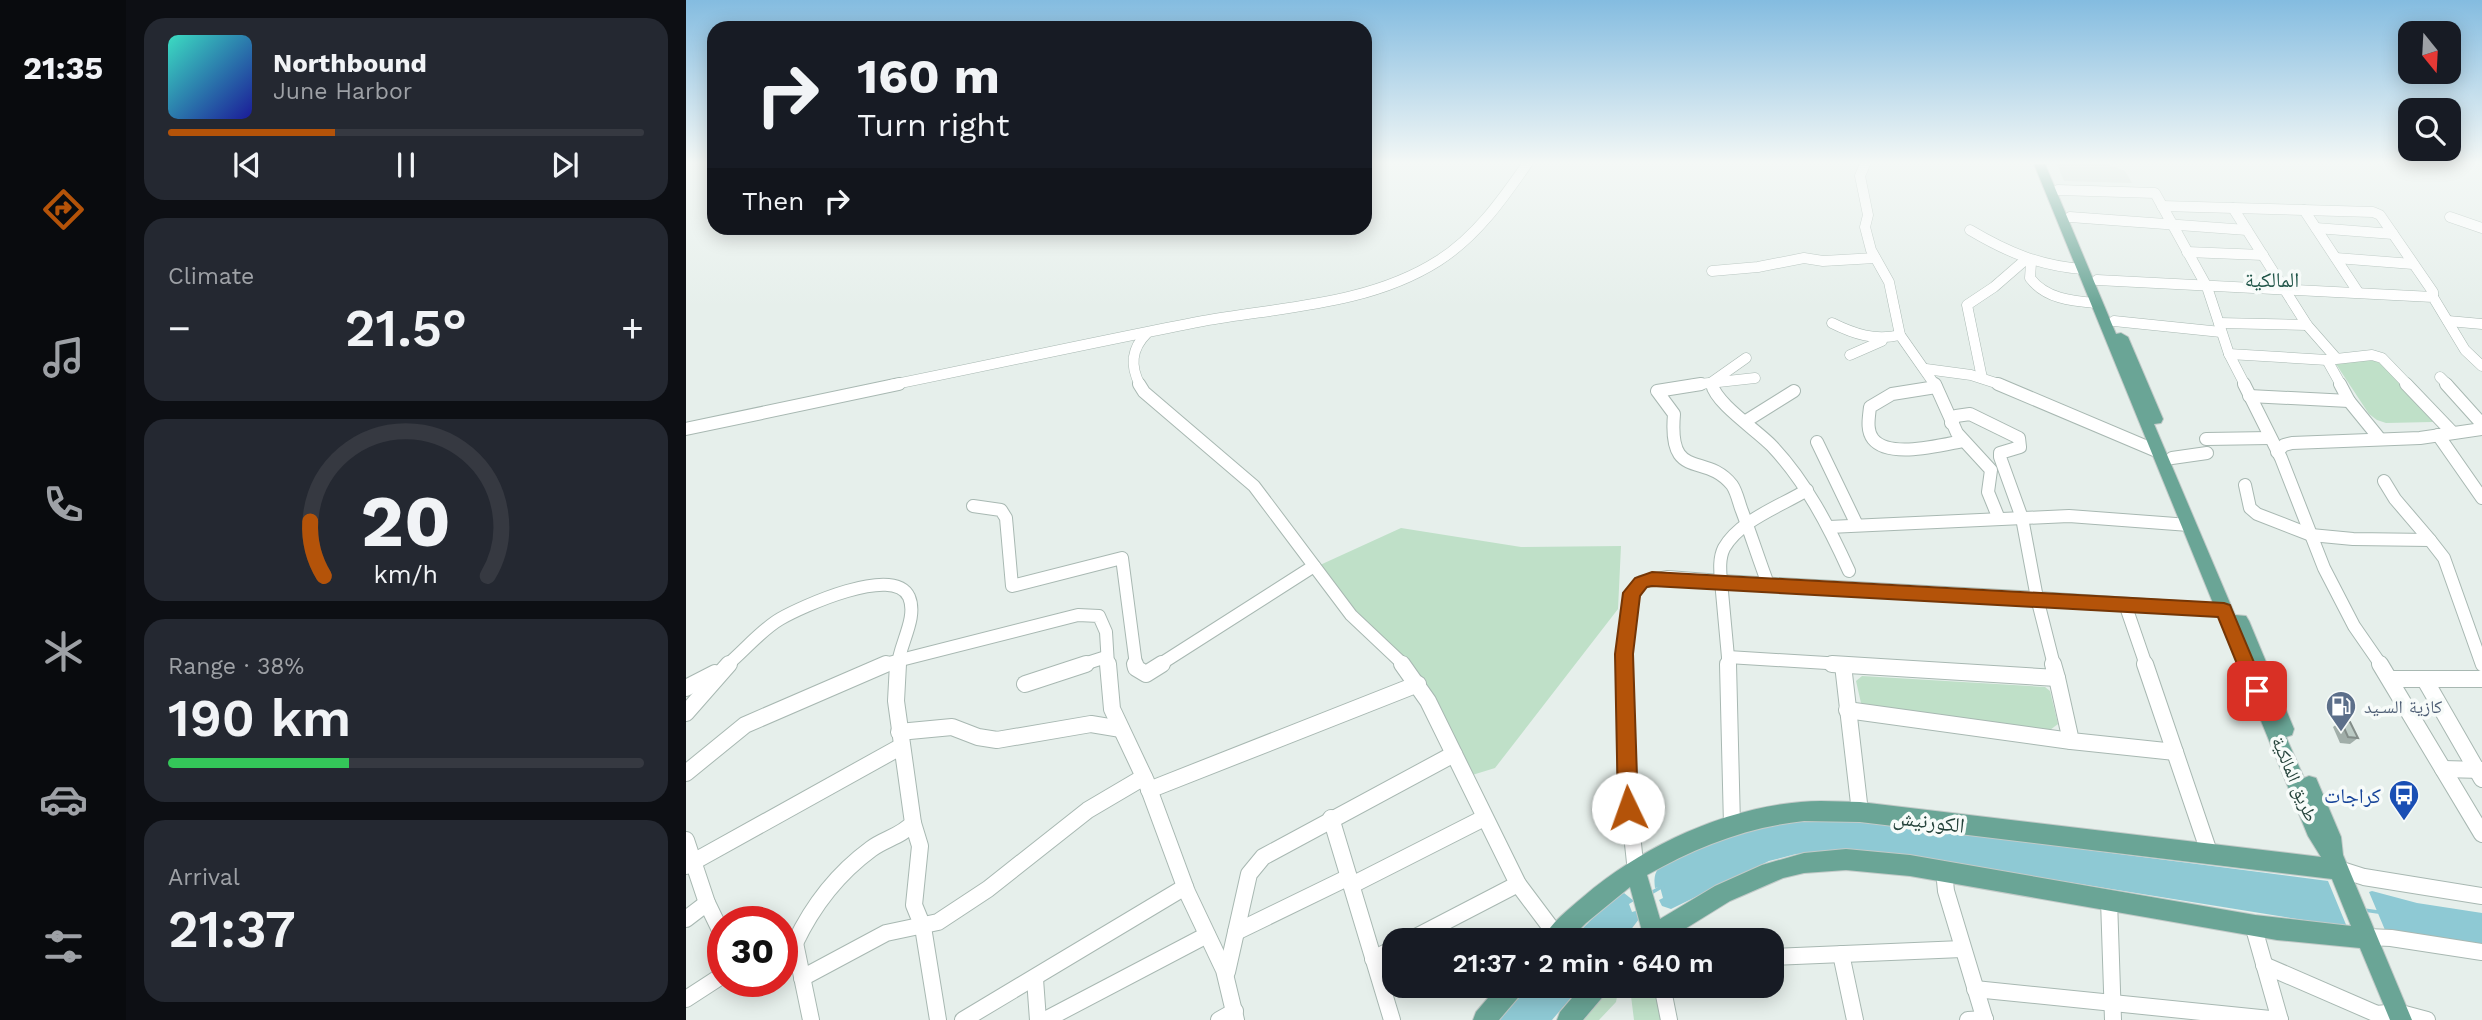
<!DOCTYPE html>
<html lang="en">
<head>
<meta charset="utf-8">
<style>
  :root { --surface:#171b24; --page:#242831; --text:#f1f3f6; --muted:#9ea1a6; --line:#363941; --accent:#b45309 }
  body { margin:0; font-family:"Work Sans","Noto Naskh Arabic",sans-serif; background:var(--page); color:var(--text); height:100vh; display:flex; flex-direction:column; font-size:26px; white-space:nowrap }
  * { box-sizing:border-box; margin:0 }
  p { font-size:23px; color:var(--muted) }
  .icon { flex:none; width:38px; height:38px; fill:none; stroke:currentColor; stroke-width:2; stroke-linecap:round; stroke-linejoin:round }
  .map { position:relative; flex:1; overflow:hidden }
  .side { display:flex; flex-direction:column; gap:18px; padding:18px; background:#0d0f14; width:560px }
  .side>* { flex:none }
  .top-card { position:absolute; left:21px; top:21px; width:665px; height:214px; border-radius:21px; box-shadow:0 4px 18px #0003; background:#171b24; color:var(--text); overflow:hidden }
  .needle { width:46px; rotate:162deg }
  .fabs { position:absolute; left:1712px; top:21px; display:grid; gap:14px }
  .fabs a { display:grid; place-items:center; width:63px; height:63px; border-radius:14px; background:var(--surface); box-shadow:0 4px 18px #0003; font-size:35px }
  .speed { position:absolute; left:21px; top:906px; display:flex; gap:14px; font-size:35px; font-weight:700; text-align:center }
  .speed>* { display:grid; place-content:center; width:91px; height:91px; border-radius:50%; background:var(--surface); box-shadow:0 4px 18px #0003; line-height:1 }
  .speed .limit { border:10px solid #d22; background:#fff; color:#111 }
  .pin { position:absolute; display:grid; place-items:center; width:60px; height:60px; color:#fff; margin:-30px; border-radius:14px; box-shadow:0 4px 10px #0006 }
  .me { position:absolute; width:77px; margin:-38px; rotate:357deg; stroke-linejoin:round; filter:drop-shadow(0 0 5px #0008) }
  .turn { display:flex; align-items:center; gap:24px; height:147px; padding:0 35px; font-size:32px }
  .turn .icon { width:91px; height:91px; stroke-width:2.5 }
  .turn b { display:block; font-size:49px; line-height:60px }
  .then { display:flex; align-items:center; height:66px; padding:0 35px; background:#0003; gap:14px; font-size:26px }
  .big { font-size:52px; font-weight:600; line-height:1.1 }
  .side .widget { flex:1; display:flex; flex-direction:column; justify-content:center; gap:10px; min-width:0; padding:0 24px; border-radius:21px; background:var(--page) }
  .side .dial { align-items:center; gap:0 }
  .dial svg { height:182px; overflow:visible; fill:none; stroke:var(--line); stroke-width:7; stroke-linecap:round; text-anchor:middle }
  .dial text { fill:var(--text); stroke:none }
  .song { display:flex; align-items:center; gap:21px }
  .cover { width:84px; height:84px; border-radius:10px; background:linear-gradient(135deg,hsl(170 70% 55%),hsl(240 70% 35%)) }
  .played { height:7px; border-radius:4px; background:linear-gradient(90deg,var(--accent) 35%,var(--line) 35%) }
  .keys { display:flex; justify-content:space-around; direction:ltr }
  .heat { display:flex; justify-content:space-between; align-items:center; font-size:38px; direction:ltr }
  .charge { height:10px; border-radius:5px; background:linear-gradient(90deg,#34c759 38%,var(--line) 0) }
  .trip { position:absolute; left:696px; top:928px; width:402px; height:70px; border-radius:21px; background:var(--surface); box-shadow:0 4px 18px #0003; font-weight:600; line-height:70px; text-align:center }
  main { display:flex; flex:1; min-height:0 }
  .tabs { display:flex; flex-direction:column; width:126px; justify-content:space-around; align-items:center; background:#090b0e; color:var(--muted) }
  .tabs .icon { width:49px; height:49px }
  .tabs .selected { color:var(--accent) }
  .tabs b { font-size:32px; color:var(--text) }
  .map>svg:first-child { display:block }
  .built { fill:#d4dfda }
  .green { fill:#bfe0c8 }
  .water { fill:#8ec9d4 }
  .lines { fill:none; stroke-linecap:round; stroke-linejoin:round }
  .stream { stroke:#8ec9d4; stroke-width:3.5 }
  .minor-far2-casing { stroke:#a8b8b2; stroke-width:11 }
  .minor-far1-casing { stroke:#a8b8b2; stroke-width:14 }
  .minor-casing { stroke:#a8b8b2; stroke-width:18 }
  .major-casing { stroke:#c2cac8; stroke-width:2 }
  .minor-far2 { stroke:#fff; stroke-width:10 }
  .minor-far1 { stroke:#fff; stroke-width:12 }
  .minor { stroke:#fff; stroke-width:16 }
  .major { fill:#6aa596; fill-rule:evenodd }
  .wall { fill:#a1aea9 }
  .building { fill:#bbcac4; stroke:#838d89; stroke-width:2 }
  .route { fill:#b45309; stroke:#753606; stroke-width:2 }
  .labels { text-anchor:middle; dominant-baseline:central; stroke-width:7; stroke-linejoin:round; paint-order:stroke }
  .service-label { font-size:18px; fill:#4e5e75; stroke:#f7fbf9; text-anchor:start }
  .street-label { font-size:18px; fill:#24423a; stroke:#f7fbf9 }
  .quarter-label { font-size:21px; fill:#1f5548; stroke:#f7fbf9 }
  .near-transit-label { font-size:21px; fill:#164399; stroke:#f7fbf9; text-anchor:end }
  .near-street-label { font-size:21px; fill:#24423a; stroke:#f7fbf9 }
</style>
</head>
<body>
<main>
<nav class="tabs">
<b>21:35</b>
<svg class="icon selected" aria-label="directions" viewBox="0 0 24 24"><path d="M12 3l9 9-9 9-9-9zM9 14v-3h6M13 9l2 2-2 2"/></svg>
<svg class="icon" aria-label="music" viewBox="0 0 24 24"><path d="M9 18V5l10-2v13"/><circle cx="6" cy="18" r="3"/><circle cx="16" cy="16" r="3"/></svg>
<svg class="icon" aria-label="phone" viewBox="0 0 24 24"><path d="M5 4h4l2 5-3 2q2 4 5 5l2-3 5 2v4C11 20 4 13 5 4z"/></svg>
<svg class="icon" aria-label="climate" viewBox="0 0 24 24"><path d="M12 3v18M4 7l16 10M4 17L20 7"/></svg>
<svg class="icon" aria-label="car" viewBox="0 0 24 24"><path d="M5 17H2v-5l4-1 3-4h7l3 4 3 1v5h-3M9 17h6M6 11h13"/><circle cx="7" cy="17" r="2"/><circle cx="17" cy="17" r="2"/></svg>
<svg class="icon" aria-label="filters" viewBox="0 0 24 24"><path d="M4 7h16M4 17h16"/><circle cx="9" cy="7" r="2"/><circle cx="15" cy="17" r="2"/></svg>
</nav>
<section class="side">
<div class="widget">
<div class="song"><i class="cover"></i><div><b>Northbound</b><p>June Harbor</p></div></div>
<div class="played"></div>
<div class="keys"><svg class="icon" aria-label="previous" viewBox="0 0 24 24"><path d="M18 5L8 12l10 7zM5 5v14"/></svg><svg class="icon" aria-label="pause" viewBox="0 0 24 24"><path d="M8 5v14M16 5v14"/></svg><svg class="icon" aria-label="next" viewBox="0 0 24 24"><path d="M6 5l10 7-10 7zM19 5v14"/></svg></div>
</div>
<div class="widget"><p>Climate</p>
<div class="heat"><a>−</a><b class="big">21.5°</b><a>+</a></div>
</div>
<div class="widget dial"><svg viewBox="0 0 100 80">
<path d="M14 69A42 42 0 1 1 86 69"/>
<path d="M14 69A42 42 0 0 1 8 45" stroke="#b45309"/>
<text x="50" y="56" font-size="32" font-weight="700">20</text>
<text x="50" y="72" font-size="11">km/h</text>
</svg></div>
<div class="widget"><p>Range · 38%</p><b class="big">190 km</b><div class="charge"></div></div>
<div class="widget"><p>Arrival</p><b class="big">21:37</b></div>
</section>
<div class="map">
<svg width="1796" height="1020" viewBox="0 0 1796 1020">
  <rect width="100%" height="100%" fill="#e6efeb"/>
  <polygon class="built" points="1371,164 1422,164 1439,171 1446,183 1378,181"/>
  <g class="green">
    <polygon points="1686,359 1695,364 1749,419 1746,422 1700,423 1691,420 1683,414 1650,364 1655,361"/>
    <polygon points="715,528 835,547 935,546 932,609 809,768 783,776 727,666 668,614 634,565"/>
    <polygon points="1176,676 1359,687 1364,691 1372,724 1364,730 1182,707 1175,703 1170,681"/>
    <polygon points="928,985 932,991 930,1002 913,1020 893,1020 922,987"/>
    <polygon points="948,985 972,985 977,1020 948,1020 945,996"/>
  </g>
  <g class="water">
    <path d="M1143 819 1217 826 1642 881 1661 927 1320 872 1149 851 1110 854 1083 861 985 909 976 906 973 900 977 898 974 887 969 888C968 881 968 873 973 868 997 848 1063 829 1094 823 1110 820 1127 820 1143 819Z"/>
    <polygon points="1686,891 1731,903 1796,913 1796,947 1699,930 1683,892"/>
    <polygon points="938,893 948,901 943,904 946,912 953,910 953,919 937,940 885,940 926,899"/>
    <polygon points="844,985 896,985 866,1020 813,1020"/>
  </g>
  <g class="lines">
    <g class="stream">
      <polyline points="965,893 977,886"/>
      <polyline points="1678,910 1692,912"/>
    </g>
    <g class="minor-far2-casing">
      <g id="minor-far2">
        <polyline points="1179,164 1174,176 1182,215 1179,227 1185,250 1203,282 1214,335 1249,385"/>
        <polyline points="1372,190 1469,193 1521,287 1543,354 1559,385"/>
        <polyline points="1476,206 1687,212 1694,215 1747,292 1747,297"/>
        <polyline points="1547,208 1621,325 1650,358"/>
        <polyline points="1618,210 1672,292"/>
        <polyline points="1384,217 1561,230"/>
        <polyline points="1764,217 1796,228"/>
        <polyline points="1630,228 1707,234"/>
        <path d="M1284 230C1321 252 1354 266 1397 269"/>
        <polyline points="1501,252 1577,255"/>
        <polyline points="1650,258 1727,264"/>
        <path d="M1345 263 1344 278C1360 299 1386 301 1410 303"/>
        <polyline points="1026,271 1072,267 1118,258 1137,261 1189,258"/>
        <polyline points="1411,280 1747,297 1779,350 1796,366"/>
        <polyline points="1428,321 1535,332"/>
        <polyline points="1762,321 1796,324"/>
        <path d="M1146 323C1168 334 1189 341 1214 335"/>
        <polyline points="1533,323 1621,325"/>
        <polyline points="1543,354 1641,360 1686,355 1696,358 1722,385"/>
        <polyline points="1164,355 1196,341"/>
        <polyline points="1641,360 1655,385"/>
        <polyline points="1240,369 1285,375 1316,385"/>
        <polyline points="1754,377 1762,385"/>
        <polyline points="1296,378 1281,305 1308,287 1338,261"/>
        <path d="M205 385C309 364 413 341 517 321 595 307 683 305 752 261 790 237 816 200 841 164"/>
        <path d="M454 385C444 366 445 349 461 333"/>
        <polyline points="1005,385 1069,378"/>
        <polyline points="1026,385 1026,382 1060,358"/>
      </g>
    </g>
    <g class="minor-far1-casing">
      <g id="minor-far1">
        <polyline points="453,384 458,392 568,486 665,615 718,665"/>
        <path d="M1015 384 971 391 988 414C982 483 1019 451 1046 485 1051 492 1053 504 1056 511 1065 535 1073 560 1082 584"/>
        <path d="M1026 384C1029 403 1072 431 1086 446 1120 482 1143 527 1163 571"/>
        <polyline points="1249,384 1271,433 1305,470 1302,492 1313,519"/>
        <polyline points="1312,384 1473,452"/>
        <polyline points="1558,384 1595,458 1638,568 1668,626 1695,665"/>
        <polyline points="1654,384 1663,401 1694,439"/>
        <polyline points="1720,384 1767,433"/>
        <polyline points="1760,384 1796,424"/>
        <path d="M1250 387 1206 394 1184 407C1183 417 1180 430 1187 439 1203 459 1255 445 1277 441"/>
        <polyline points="1563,396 1663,401"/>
        <polyline points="1060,421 1108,391"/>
        <polyline points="1265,423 1270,416 1284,414 1333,438 1334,447 1314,453 1314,457 1336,518 1351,598 1538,610"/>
        <polyline points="0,429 213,384"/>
        <polyline points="1752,435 1796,498"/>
        <polyline points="1520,439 1584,438"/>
        <polyline points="1131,442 1171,525"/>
        <polyline points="1591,452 1598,445 1606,443 1734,438 1796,429"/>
        <polyline points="1486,458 1521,453"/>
        <polyline points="1698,481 1709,499 1744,540"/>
        <polyline points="1559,485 1564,508 1571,514 1625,535 1667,539 1744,540 1758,558 1796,665"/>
        <polyline points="287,506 315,510 320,518 326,586 436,558 450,665"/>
        <polyline points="1143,527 1383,516 1503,525"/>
        <polyline points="1439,604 1460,665"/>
        <polyline points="1042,657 1173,665"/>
        <polyline points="1042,657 1042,665"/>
        <polyline points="1042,657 1035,581 1351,598 1368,665"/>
        <path d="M41 665C58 651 75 630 94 619 115 607 208 564 223 597 232 618 213 645 212 665"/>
        <polyline points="195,665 392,615 413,616 420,632 422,665"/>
        <polyline points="395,665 420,657"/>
        <polyline points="473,665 628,566"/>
        <path d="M939 665 946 598 955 582 982 577 1035 581C1034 570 1033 558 1038 548 1054 520 1095 506 1121 490"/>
      </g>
    </g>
    <g class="minor-casing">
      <g id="minor">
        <polyline points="422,664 426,709 460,781 501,892 538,970 550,1020"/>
        <polyline points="449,664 450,668 460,674 476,664"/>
        <polyline points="716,664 742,701 832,884 871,936"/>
        <polyline points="939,664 939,769 950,872"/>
        <polyline points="1042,664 1046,825"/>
        <polyline points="1146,664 1371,678 1367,664"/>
        <polyline points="1459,664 1524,855"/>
        <polyline points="1694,664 1796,834"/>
        <polyline points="1157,665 1174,812"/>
        <polyline points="1371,678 1385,741 1489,752"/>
        <polyline points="1705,679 1796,679"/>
        <polyline points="1739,680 1796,779"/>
        <polyline points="339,684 400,664"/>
        <polyline points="0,688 29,673"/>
        <polyline points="1161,710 1385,741"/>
        <polyline points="0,713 43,664"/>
        <polyline points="213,732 266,727 292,737 311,740 405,724 435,729"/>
        <polyline points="1757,769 1796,770"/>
        <polyline points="0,773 59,725 200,664"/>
        <polyline points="463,790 732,684"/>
        <polyline points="645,818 706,1020"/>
        <polyline points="227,823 234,846 228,905 237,927 252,1020"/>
        <polyline points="0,840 21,903 37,936"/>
        <polyline points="0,866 216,746"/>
        <polyline points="1653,869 1678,877 1796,896"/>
        <polyline points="1258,871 1260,891 1299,1020"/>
        <polyline points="666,885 798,818"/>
        <polyline points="1423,900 1427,1020"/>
        <polyline points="0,919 21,903"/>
        <polyline points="1567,925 1594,1020"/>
        <polyline points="550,932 663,877"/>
        <polyline points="1681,937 1705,938 1796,952"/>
        <polyline points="724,940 832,884"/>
        <path d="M109 943C127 905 151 874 185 849 198 839 216 836 227 823L210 701 212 664"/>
        <polyline points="96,947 109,943 125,1020"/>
        <polyline points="1155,954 1169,1020"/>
        <polyline points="1087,957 1276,949"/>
        <polyline points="687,959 709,948"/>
        <polyline points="1578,965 1691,1014 1711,1012 1741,1020"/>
        <polyline points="541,972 563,874 577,857 768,754"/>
        <polyline points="116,978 200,933 252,922 302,889 402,810 458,777"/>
        <polyline points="349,979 352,1020"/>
        <polyline points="976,985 983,1020"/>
        <polyline points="1289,989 1594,1020"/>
        <polyline points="0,999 37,975"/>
        <polyline points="277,1020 499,887"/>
        <polyline points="359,1020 521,935"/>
        <polyline points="533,1020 549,1011"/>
        <polyline points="1282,1020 1299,1019"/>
      </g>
    </g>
    <g class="major-casing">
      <g id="major">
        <path d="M1348 164H1359L1430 334 1435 333 1442 337 1477 419 1475 423 1468 424 1549 615 1560 616 1563 621 1608 729 1606 735 1600 737 1618 778 1623 776 1630 778 1655 837 1657 855 1726 1020H1704L1674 948 1591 940 1224 876 1160 870 1118 873 1097 878 1044 901 981 940H951L956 931 944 887 900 923 883 940H857C864 923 883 909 897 897 957 846 1036 809 1115 802 1135 800 1154 802 1174 802L1635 857 1622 836ZM1118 821 1174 822 1646 879 1665 926 1569 915 1224 855 1160 849 1118 853 1076 865 1029 886 974 919 961 875C1010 847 1061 827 1118 821Z"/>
        <polygon points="813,985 839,985 836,993 813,1020 787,1020 790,1012"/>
        <polygon points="897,985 923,985 920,993 897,1020 871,1020 874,1012"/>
      </g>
    </g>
    <use href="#minor-far2" class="minor-far2"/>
    <use href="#minor-far1" class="minor-far1"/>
    <use href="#minor" class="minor"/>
    <use href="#major" class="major"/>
  </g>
  <polygon class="wall" points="1655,721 1672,738 1664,744 1654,743 1647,727"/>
  <polygon class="building" points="1655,721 1664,722 1672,738 1662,737"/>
  <linearGradient id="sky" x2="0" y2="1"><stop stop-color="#84bce0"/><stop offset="0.53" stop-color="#f4f8f6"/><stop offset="1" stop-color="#f4f8f6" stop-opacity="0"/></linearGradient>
  <rect width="1796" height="307" fill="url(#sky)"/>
  <polygon class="route" points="966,572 1538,603 1544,605 1546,610 1580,691 1577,696 1571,699 1564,696 1532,617 966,586 961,587 954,596 947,654 952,808 949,815 942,818 935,815 932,808 929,654 937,593 949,578"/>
  <defs>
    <g id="fuel-pin" transform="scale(1.575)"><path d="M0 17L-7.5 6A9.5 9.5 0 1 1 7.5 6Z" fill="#5c6f8a" stroke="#f7fbf9"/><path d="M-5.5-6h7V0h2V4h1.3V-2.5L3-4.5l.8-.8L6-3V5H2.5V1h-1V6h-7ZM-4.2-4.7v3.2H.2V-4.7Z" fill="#fff"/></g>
    <g id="bus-pin" transform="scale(1.575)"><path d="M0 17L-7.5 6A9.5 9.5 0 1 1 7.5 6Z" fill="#1a4fb4" stroke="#f7fbf9"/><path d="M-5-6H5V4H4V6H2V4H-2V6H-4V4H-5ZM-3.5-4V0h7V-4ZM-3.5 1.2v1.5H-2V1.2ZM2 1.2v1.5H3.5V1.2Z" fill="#fff"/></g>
  </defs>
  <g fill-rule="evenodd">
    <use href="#fuel-pin" x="1655" y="706"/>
    <use href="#bus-pin" x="1718" y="795"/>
  </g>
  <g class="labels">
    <g class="service-label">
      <text x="1678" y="706">كازية السـيد</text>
    </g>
    <g class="street-label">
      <text transform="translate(1609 779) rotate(67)">طريق المالكية</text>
    </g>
    <g class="quarter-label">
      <text x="1586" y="279">المالكية</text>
    </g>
    <g class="near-transit-label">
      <text x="1695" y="795">كراجات</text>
    </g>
    <g class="near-street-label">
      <text transform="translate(1243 821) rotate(7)">الكورنيش</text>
    </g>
  </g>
</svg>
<div class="fabs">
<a><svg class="needle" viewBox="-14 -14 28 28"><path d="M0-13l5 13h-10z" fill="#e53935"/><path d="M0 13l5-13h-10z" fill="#9ea1a6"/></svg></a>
<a><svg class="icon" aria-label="search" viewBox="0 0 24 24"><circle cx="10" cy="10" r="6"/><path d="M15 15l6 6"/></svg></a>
</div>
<div class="speed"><div class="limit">30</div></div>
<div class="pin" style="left:1571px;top:691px;background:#d93025"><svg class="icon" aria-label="arrive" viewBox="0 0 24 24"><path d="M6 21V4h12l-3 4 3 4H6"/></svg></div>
<svg class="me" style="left:942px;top:808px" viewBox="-20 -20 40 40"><circle r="19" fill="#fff"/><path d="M0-13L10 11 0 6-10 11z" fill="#b45309"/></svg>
<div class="trip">21:37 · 2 min · 640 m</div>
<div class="top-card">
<div class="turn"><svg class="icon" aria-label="right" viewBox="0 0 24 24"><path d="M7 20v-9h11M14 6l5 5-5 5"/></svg><div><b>160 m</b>Turn right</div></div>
<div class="then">Then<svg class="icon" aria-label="right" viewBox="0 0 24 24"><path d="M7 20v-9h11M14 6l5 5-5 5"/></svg></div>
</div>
</div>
</main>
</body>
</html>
